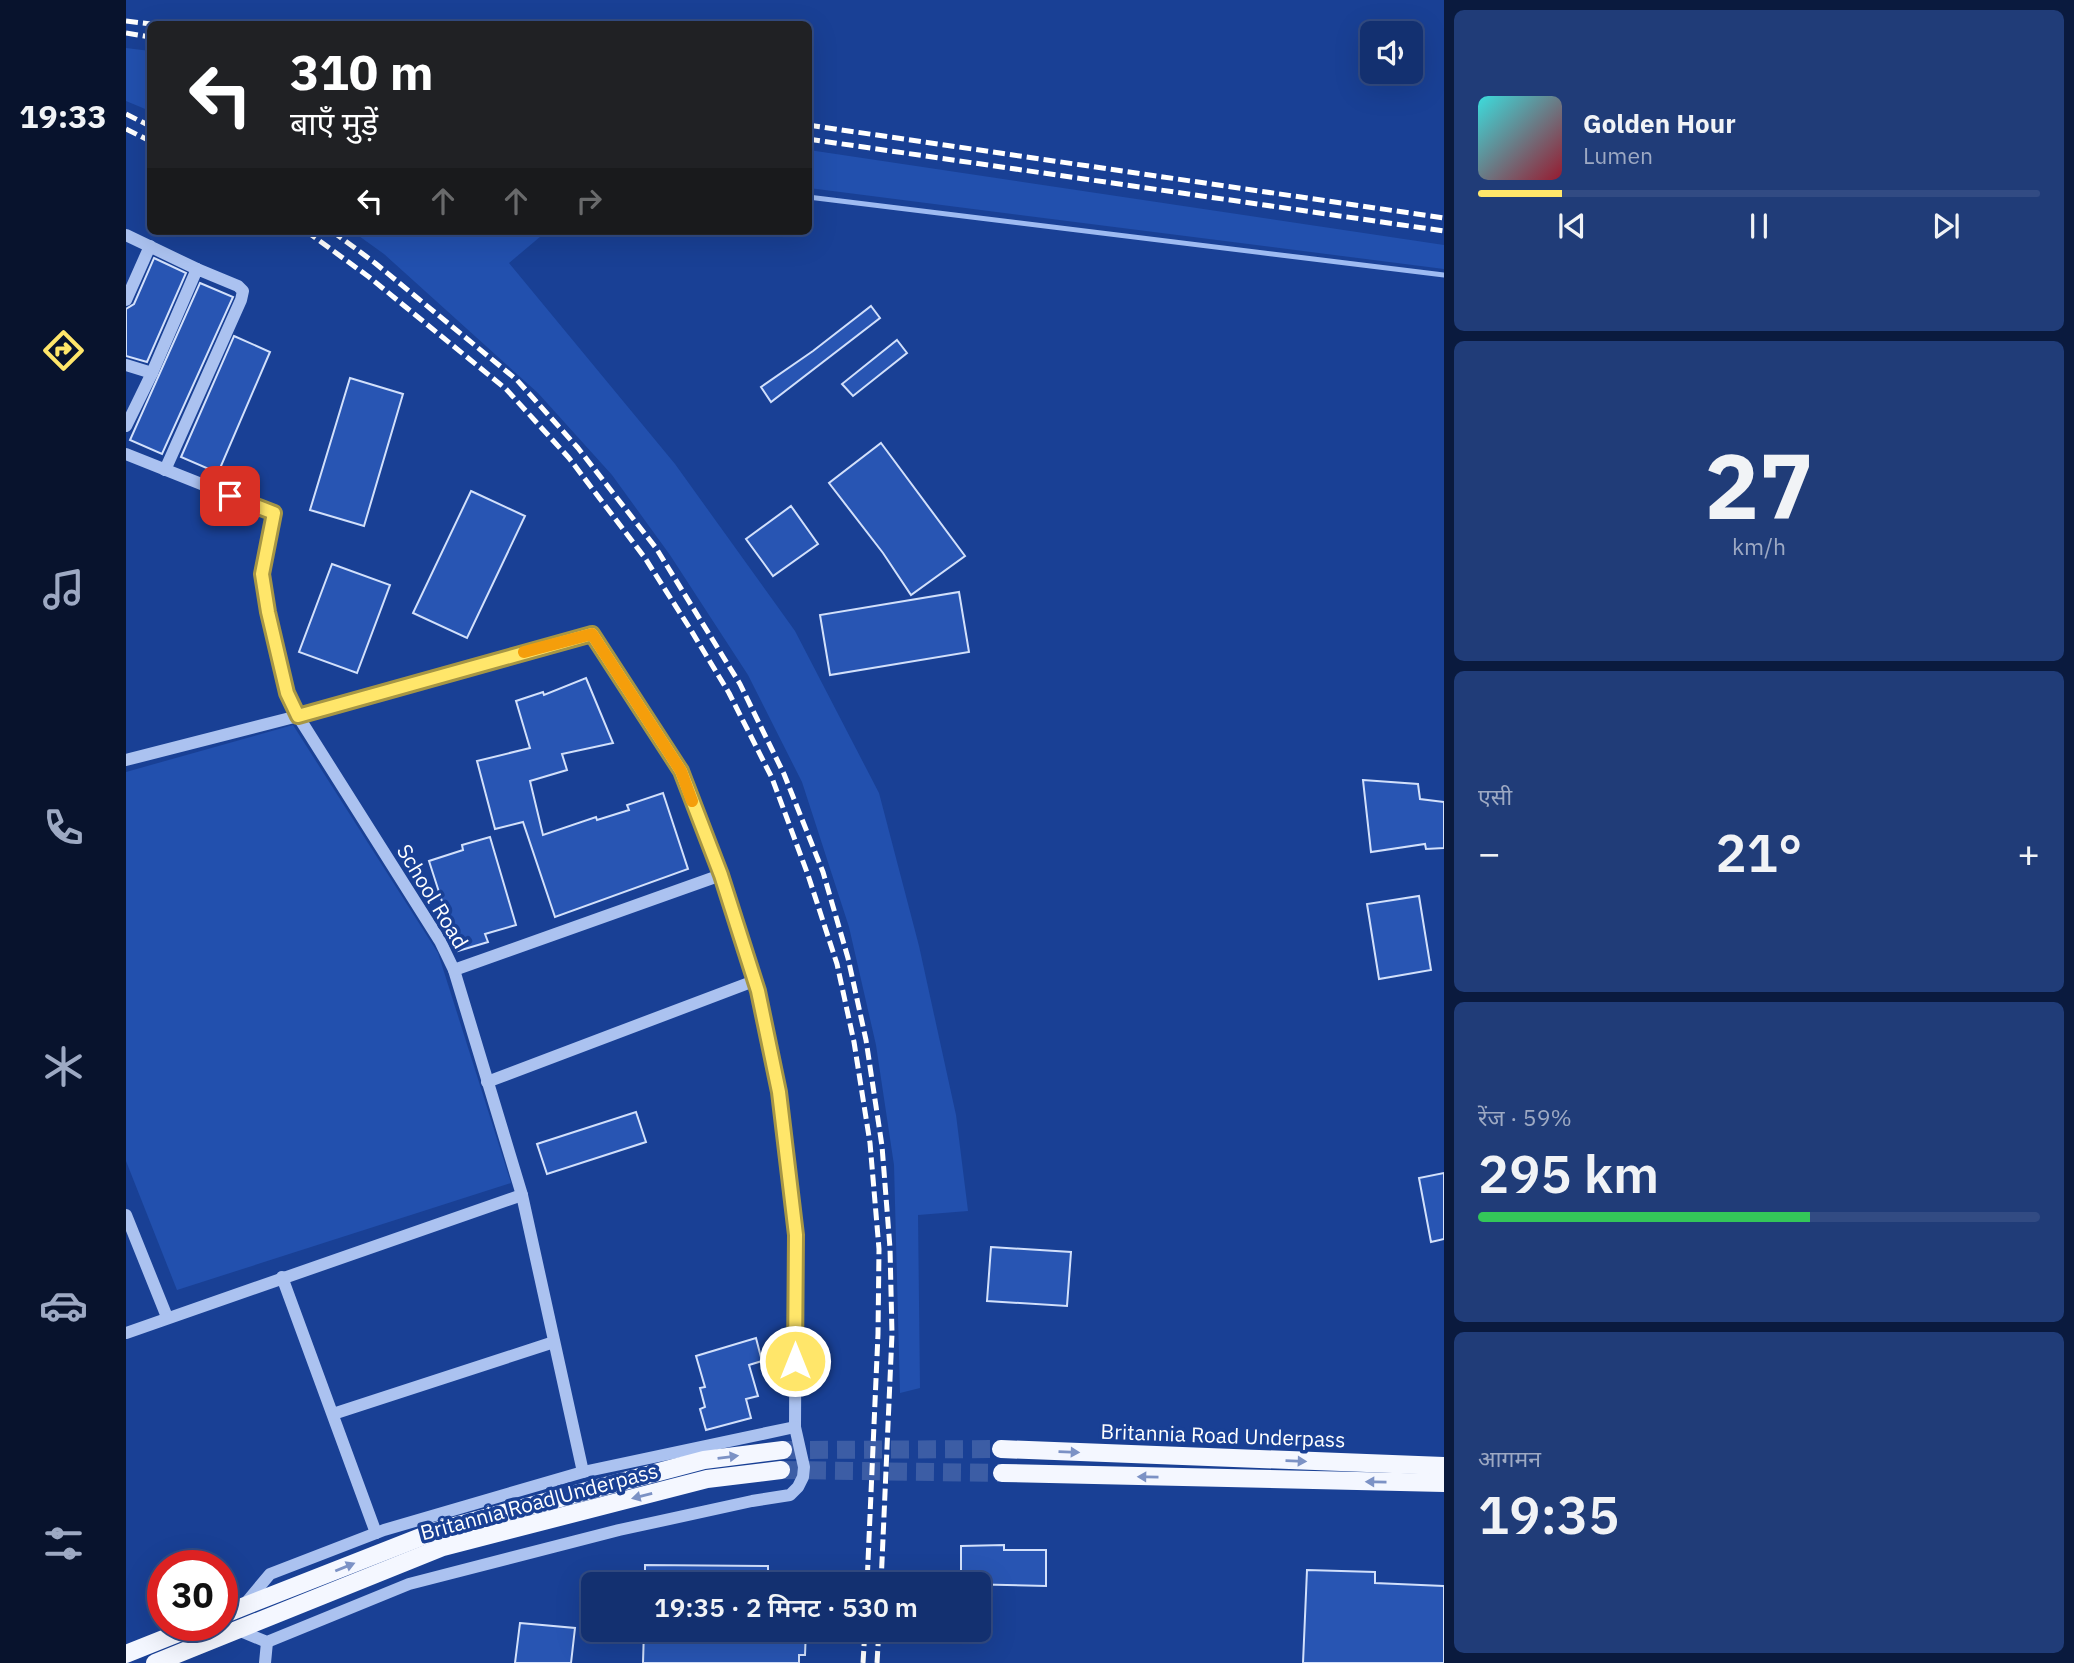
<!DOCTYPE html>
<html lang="hi">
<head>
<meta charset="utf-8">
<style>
  :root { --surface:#133070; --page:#203c78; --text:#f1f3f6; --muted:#9da9c3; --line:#324b83; --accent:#ffe66a }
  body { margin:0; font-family:"IBM Plex Sans","Noto Sans Devanagari",sans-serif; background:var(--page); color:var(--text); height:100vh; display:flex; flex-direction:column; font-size:26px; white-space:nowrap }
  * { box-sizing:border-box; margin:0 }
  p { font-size:23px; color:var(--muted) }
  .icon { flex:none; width:38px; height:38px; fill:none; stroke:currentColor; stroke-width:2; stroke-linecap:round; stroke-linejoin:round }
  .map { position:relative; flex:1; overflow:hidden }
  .drawer { display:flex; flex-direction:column; gap:10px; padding:10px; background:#0a1a3e; width:630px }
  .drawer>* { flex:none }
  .top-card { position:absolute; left:21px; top:21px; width:665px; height:214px; border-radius:10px; box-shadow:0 7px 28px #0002,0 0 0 2px var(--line); background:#202124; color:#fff; overflow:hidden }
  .fabs { position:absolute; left:1234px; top:21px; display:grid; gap:14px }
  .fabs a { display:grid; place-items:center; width:63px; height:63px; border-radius:10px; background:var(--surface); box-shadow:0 7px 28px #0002,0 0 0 2px var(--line); font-size:35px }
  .speed { position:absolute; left:21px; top:1550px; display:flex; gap:14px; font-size:35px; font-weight:700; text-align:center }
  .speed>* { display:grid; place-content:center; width:91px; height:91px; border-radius:50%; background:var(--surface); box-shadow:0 7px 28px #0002,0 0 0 2px var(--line); line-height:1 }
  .speed .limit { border:10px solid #d22; background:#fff; color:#111 }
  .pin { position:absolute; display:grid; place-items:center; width:60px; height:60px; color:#fff; margin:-30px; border-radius:14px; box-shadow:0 4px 10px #0006 }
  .me { position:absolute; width:77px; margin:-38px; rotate:0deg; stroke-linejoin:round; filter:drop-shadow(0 0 5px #0008) }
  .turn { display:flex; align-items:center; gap:24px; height:147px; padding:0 28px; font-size:32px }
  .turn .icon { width:91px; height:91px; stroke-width:2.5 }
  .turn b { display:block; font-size:49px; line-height:60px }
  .lanes { display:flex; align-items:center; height:66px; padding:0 28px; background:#0003; justify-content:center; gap:35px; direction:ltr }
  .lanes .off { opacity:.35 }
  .big { font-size:52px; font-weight:600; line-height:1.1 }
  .drawer .widget { flex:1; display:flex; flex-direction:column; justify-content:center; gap:10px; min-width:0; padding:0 24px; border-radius:10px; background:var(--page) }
  .drawer .dial { align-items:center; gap:0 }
  .dial b { font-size:91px; line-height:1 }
  .song { display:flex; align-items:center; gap:21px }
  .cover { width:84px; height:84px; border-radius:10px; background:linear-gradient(135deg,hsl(180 70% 55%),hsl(350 70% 35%)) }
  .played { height:7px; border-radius:4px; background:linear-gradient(90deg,var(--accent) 15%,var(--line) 15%) }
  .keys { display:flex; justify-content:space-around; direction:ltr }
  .heat { display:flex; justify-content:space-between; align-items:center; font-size:38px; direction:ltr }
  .charge { height:10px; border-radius:5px; background:linear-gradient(90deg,#34c759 59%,var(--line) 0) }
  .trip { position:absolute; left:455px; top:1572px; width:410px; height:70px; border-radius:10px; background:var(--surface); box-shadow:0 7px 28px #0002,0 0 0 2px var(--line); font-weight:600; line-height:70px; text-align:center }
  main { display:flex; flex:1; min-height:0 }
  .tab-bar { display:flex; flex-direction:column; width:126px; justify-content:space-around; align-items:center; background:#08132d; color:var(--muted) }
  .tab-bar .icon { width:49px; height:49px }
  .tab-bar .current { color:var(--accent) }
  .tab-bar b { font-size:32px; color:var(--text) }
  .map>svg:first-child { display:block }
  .green { fill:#2250ae }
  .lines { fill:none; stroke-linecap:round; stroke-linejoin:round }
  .stream { stroke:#9ebbf2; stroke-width:5 }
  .building { fill:#2855b3; stroke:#d2e0fb; stroke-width:2 }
  .major-tunnel { stroke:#3c5da5; stroke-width:18; stroke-dasharray:18 9; stroke-linecap:butt }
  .minor { stroke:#abc2f0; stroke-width:12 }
  .major { stroke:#f4f7ff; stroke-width:18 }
  .rail { stroke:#fff; stroke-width:5; stroke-dasharray:12 5; stroke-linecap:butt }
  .oneway { fill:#7c92c5 }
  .route-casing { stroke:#a69645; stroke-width:18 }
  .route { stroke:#ffe66a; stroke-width:12 }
  .slow { stroke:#f59e0b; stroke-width:12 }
  .labels { text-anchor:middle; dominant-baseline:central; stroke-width:7; stroke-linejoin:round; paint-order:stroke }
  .street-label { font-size:21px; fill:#fff; stroke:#194095 }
</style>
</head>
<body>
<main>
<nav class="tab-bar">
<b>19:33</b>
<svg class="icon current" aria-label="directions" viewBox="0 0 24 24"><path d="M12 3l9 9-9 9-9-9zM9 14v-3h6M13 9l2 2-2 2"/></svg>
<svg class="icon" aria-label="music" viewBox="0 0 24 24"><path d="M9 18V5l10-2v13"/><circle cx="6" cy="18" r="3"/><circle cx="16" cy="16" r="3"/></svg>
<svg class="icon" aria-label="phone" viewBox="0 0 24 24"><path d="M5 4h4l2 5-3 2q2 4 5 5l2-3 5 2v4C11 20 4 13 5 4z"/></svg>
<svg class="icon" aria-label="climate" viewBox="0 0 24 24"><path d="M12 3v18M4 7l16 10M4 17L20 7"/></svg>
<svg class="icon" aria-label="car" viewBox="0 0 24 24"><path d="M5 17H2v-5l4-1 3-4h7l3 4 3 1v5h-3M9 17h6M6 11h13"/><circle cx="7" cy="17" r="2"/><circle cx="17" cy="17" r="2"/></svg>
<svg class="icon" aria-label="filters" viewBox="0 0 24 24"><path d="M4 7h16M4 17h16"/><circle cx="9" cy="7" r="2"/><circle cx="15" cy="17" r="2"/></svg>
</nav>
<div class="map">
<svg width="1318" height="1663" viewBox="0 0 1318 1663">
  <rect width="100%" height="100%" fill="#194095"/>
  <g class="green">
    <polygon points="0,48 24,51 24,111 0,101"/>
    <polygon points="683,150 1318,245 1318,269 683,188"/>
    <polygon points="226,231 421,231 383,263 549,464 669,631 753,793 793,946 830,1115 842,1211 792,1215 794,1388 774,1393 768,1165 750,1045 723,927 676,782 622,675 544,555 486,475 412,393 258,254"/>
    <polygon points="167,725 312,953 385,1183 51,1290 0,1161 0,772"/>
  </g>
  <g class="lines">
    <polyline class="stream" points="682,197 1318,275"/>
  </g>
  <g class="building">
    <polygon points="28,258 60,273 21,362 0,356 0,309 8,304"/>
    <polygon points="74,283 107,297 36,454 4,440"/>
    <polygon points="745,306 754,318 645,402 635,387 687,351"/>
    <polygon points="108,336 144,352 92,473 55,457"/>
    <polygon points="771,340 781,353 727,396 716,384"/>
    <polygon points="224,378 277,394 238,526 184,510"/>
    <polygon points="755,443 839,556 785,595 757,553 703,483"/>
    <polygon points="345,491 399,516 341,638 287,613"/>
    <polygon points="665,506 692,544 647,576 620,539"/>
    <polygon points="206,564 264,585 231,673 173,652"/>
    <polygon points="833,592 843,652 704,675 694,615"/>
    <polygon points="460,678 487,743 436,754 441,770 404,781 417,835 470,817 471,820 503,810 501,805 537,793 562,869 429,917 397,822 369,829 351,761 404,748 390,701 417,692 418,695"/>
    <polygon points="1237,780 1292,784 1294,799 1318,802 1318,848 1300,849 1299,844 1245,852"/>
    <polygon points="364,837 390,925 359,934 362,942 332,951 303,861 337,850 336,845"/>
    <polygon points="1293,896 1305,970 1253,979 1241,904"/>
    <polygon points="510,1112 520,1142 421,1174 411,1144"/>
    <polygon points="1318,1173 1318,1239 1305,1242 1293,1178"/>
    <polygon points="865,1247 945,1252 941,1306 861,1301"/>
    <polygon points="630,1338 636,1361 623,1365 632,1396 620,1399 625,1418 580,1430 574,1409 579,1407 574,1388 579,1387 570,1356"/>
    <polygon points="878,1545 878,1550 920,1550 920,1586 835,1584 835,1546"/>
    <polygon points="519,1565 642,1566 642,1584 519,1584"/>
    <polygon points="1181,1570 1249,1572 1249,1583 1318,1586 1318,1663 1177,1663"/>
    <polygon points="394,1623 449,1628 445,1663 389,1663"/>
    <polygon points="518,1629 680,1629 679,1655 673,1655 673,1663 517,1663"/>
  </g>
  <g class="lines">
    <g class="major-tunnel">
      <polyline points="657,1450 875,1449"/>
      <polyline points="655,1470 876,1473"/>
    </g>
    <g class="minor">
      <polyline points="0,235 71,269"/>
      <polyline points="0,300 24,246"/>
      <polyline points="0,365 26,373"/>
      <polyline points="0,426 26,373 71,269 112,286 117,291 115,300 39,470"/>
      <polyline points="0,454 148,513 136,574 142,612 161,693 172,716 314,941 328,970 396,1195 457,1472"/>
      <polyline points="0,760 172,716 466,633 555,771 595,875 632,991 653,1092 670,1235 669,1427 457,1472 258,1530 144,1574 119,1604"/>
      <polyline points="328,970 595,875"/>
      <polyline points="361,1082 628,981"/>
      <polyline points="0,1215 41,1317"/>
      <polyline points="156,1277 250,1533"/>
      <polyline points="0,1333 396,1195"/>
      <polyline points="207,1414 428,1342"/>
      <polyline points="112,1630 141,1642 283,1584 493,1530 626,1501 664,1495 672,1487 677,1477 678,1467 669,1427"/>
      <polyline points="139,1663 141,1642"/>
    </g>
    <g class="major">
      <polyline points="875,1449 1318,1466"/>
      <polyline points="876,1473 1318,1483"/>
      <polyline points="96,1615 310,1531 578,1460 657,1450"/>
      <polyline points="0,1654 70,1626"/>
      <polyline points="29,1663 317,1547 581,1479 655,1470"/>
    </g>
    <g class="rail">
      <polyline points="0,21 25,24"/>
      <polyline points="0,33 24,37"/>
      <polyline points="0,114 24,126"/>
      <polyline points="682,125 1318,218"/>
      <polyline points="0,129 24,141"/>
      <polyline points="682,139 1318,231"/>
      <polyline points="180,231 243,277 380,389 443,458 519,558 563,627 603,693 646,778 682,875 711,964 728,1042 744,1143 753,1249 752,1334 741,1584"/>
      <polyline points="206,231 249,263 391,380 452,448 530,548 614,684 658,774 697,872 722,958 740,1040 756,1146 764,1248 766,1334 755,1584"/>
      <polyline points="737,1663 739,1629"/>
      <polyline points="751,1663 753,1629"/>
    </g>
  </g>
  <defs><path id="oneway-solid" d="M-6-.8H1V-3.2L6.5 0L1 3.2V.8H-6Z" transform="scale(1.75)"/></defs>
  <g class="oneway">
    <use href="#oneway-solid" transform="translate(943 1452) rotate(2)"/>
    <use href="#oneway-solid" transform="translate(602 1457) rotate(-7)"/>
    <use href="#oneway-solid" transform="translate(1170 1461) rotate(2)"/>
    <use href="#oneway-solid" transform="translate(1022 1477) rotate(-179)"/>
    <use href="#oneway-solid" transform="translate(1250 1482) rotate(-179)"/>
    <use href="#oneway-solid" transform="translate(516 1496) rotate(166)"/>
    <use href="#oneway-solid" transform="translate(219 1567) rotate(-22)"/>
  </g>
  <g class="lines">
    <g class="route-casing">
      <polyline id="route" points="104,496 148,513 136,574 142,612 161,693 172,716 466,634 555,771 595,875 632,991 653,1092 670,1235 669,1361"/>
    </g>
    <use href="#route" class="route"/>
    <polyline class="slow" points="398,652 466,634 555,771 566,801"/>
  </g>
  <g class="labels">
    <g class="street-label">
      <text transform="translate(307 896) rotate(59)">School Road</text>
      <text transform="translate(1097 1435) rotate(2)">Britannia Road Underpass</text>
      <text transform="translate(413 1501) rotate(-15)">Britannia Road Underpass</text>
    </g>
  </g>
</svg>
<div class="fabs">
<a><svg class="icon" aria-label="sound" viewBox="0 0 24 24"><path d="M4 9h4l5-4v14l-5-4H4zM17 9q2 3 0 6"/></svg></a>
</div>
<div class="speed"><div class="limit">30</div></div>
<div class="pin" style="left:104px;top:496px;background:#d93025"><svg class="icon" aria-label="arrive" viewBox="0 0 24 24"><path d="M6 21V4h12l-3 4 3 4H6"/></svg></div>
<svg class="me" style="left:669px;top:1361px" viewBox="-20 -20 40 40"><circle r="17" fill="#ffe66a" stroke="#fff" stroke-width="3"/><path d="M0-11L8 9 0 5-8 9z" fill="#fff"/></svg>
<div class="trip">19:35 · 2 मिनट · 530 m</div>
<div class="top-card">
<div class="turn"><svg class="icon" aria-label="left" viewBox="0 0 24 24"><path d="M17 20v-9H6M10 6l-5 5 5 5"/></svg><div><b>310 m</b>बाएँ मुड़ें</div></div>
<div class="lanes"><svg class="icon" aria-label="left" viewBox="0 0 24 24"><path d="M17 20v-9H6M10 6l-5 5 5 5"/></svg><svg class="icon off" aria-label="ahead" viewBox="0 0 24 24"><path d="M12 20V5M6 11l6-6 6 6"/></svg><svg class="icon off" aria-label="ahead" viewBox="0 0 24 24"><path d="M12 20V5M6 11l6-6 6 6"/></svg><svg class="icon off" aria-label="right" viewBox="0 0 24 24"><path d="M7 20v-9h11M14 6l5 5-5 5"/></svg></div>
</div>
</div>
<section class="drawer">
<div class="widget">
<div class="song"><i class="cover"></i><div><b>Golden Hour</b><p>Lumen</p></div></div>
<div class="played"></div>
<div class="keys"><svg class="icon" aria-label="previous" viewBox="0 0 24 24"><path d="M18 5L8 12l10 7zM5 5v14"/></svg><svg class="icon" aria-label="pause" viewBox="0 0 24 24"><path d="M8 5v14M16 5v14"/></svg><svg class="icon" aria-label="next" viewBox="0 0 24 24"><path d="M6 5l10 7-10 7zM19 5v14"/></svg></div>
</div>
<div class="widget dial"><b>27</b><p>km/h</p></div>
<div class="widget"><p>एसी</p>
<div class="heat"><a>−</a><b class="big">21°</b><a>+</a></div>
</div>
<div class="widget"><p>रेंज · 59%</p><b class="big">295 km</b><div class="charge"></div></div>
<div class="widget"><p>आगमन</p><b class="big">19:35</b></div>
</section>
</main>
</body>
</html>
